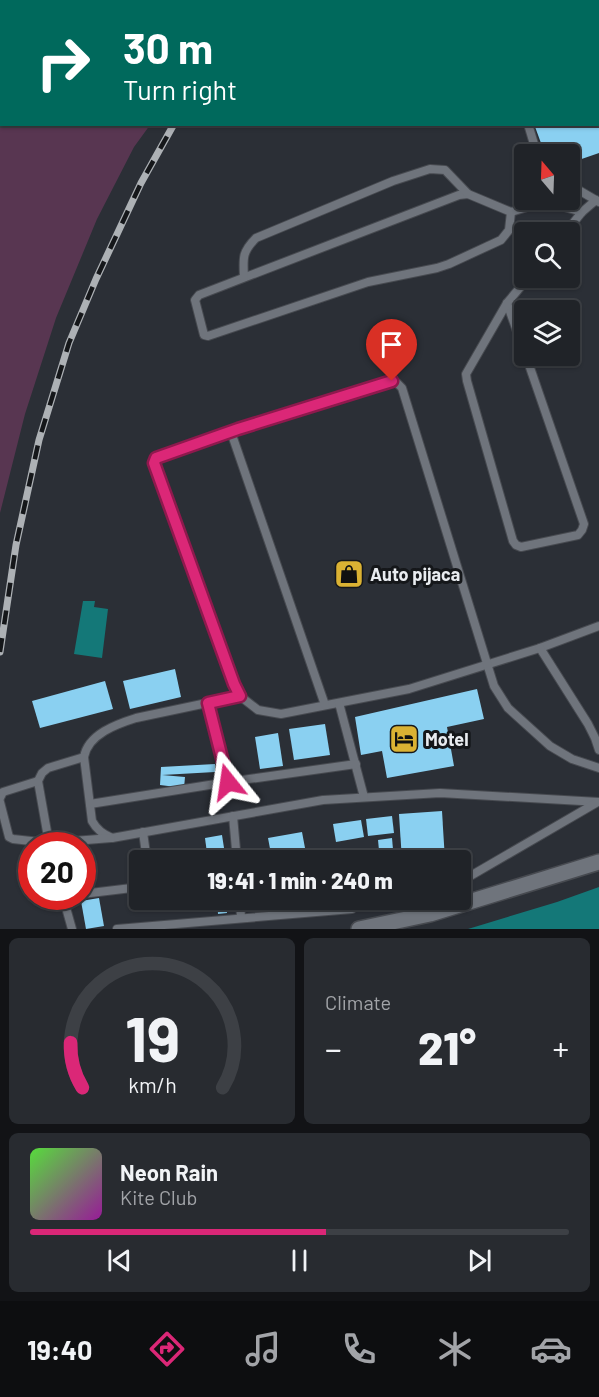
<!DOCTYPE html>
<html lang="en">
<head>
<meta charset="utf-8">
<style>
  :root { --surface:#202328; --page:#282b30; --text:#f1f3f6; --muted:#a2a4a8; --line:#3d4045; --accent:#db2777 }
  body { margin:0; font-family:Barlow,sans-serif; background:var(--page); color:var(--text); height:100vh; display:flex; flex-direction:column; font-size:22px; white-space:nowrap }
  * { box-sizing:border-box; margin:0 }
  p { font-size:20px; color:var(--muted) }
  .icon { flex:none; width:33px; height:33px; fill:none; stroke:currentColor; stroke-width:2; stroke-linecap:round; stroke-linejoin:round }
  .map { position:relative; height:929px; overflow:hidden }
  .panel { display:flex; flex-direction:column; gap:9px; padding:9px; background:#121316; flex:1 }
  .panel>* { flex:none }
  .guide { position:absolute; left:0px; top:0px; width:600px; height:126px; box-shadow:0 2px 4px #0004,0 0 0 2px var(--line); background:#00695c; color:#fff; overflow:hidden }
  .needle { width:39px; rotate:341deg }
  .fabs { position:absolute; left:514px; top:144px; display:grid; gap:12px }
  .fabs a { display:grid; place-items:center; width:66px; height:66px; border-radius:6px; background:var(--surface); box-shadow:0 2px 4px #0004,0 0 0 2px var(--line); font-size:30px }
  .speed { position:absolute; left:18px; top:832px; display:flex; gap:12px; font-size:30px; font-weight:700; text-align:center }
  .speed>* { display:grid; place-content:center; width:78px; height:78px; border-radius:50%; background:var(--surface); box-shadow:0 2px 4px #0004,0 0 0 2px var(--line); line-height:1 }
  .speed .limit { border:9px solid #d22; background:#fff; color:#111 }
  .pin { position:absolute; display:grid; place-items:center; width:51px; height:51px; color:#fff; margin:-62px -26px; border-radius:50% 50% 50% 0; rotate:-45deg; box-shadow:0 0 6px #0007 }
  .pin .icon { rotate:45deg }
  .me { position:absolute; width:66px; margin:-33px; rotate:345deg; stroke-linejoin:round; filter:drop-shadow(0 0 4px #0008) }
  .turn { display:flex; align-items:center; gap:21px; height:126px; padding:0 24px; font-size:27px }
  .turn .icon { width:78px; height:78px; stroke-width:2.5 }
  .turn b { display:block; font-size:42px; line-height:51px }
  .big { font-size:45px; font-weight:800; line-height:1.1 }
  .panel .tile { flex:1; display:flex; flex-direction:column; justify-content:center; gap:9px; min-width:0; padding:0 21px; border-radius:9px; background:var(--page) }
  .panel .dial { align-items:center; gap:0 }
  .dial svg { height:156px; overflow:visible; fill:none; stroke:var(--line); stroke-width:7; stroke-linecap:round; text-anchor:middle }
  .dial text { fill:var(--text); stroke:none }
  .song { display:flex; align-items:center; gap:18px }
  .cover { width:72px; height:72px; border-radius:9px; background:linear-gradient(135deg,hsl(110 70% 55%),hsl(300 70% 35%)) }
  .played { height:6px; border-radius:3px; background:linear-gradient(90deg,var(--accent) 55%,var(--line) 55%) }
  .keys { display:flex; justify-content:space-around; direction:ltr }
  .heat { display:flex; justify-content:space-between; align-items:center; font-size:33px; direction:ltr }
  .panel .tiles { flex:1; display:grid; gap:9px; grid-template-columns:1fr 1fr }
  .tile:last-child { grid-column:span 2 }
  .trip { position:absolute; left:129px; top:850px; width:342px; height:60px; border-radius:6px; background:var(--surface); box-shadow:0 2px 4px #0004,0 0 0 2px var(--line); font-weight:800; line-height:60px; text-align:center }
  .dock { display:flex; height:96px; justify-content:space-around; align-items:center; background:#0d0e10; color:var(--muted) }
  .dock .icon { width:42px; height:42px }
  .dock .selected { color:var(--accent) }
  .dock b { font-size:27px; color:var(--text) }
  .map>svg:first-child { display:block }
  .green { fill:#583651 }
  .water { fill:#147878 }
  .building { fill:#8ad0f1 }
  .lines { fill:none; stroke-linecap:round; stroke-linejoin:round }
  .service-casing { stroke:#474a50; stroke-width:10 }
  .minor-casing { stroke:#474a50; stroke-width:18 }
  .service { stroke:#6f747c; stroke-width:8 }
  .minor { stroke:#6f747c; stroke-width:15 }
  .rail-casing { stroke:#adb1b5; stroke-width:7 }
  .rail { stroke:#15171a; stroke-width:4.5; stroke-dasharray:14; stroke-linecap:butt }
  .route-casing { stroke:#8e194d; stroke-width:15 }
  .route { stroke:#db2777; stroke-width:10 }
  .labels { text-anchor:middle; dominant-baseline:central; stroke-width:6; stroke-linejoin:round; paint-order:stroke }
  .poi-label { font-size:18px; font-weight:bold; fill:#e9ecf0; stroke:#15171a; text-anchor:start }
</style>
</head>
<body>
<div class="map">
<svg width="599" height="929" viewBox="0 0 599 929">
  <rect width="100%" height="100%" fill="#2b2f36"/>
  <polygon class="green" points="0,14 2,14 2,124 150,125 134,147 97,219 56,318 25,414 0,513"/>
  <g class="water">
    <polygon points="83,601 95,601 94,607 108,609 102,658 74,654"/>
    <polygon points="599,887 599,929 468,929 557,902"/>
  </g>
  <g class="building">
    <polygon points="534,124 599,124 599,153 570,163 570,154 545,154"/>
    <polygon points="175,669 181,697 130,709 123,681"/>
    <polygon points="105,681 113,709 40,728 32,701"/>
    <polygon points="477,689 484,719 447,727 454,766 387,778 382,751 361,755 355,717"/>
    <polygon points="325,724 330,755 294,760 289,729"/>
    <polygon points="278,733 283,766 260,769 255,737"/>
    <polygon points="215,764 215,772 162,775 185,777 184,788 160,785 161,767"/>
    <polygon points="442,811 445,861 402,861 399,814"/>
    <polygon points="392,816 394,833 368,836 366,819"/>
    <polygon points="361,820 364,837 336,842 333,824"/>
    <polygon points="302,832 305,848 271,854 268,838"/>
    <polygon points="222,835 226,861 208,861 205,838"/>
    <polygon points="392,838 394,861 380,861 378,840"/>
    <polygon points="86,850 92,878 82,880 82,851"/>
    <polygon points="99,898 104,926 86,929 81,901"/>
    <polygon points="217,900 226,900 227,913 218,914"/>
    <polygon points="249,900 263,900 264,910 250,912"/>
    <polygon points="276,900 341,900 341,901 295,908 295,910 278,913"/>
  </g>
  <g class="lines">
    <g class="service-casing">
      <g id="service">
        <polyline points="594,2 598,0"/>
        <polyline points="528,124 537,154"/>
        <polyline points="570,185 599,202"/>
        <polyline points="511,212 509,230 501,240 449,264 437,268 368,282 208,336 204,335 195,300 199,295 459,195 468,194 511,212 540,203 547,202 582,212"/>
        <polyline points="566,232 582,212 596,200"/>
        <path d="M244 277C243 258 242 252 256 238L393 181 430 169 445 170 468 194"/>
        <polyline points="507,303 525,354"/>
        <polyline points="526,356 584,524 582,530 578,535 521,547 516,545 513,541 467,381 466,374 507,303 528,278"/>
        <polyline points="231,432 156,458 154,463 234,684 240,696 258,710 281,714 409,689 540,648 599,626"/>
        <polyline points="540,648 588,724 595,738 599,750"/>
        <path d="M240 696 136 718C117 724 88 734 84 757L92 821C97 830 103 834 112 838L323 800 440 793 599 802"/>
        <polyline points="339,703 364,797"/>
        <polyline points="325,705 231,432 391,382 397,383 402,388 494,686 508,708 550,746 572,759 599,768"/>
        <polyline points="84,757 48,768 42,773 38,781 49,843 111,838"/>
        <polyline points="228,782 356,764"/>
        <polyline points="0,798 3,792 38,781"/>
        <polyline points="0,802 9,837 13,839 49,843 50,846"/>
        <polyline points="90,804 228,782 208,703"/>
        <polyline points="233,816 237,861"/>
        <polyline points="143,832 147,861"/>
        <polyline points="460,882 596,803"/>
        <polyline points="82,894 140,887"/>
        <polyline points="63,897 72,929"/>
        <polyline points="240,900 241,918"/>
        <polyline points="117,929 352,909"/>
      </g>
    </g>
    <g class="minor-casing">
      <polyline id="minor" points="359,929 430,914 599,862"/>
    </g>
    <use href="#service" class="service"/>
    <use href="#minor" class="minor"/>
    <g class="rail-casing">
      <g id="rail">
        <polyline points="258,2 259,0"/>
        <polyline points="0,652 16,545 39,440 69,343 96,279 141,183 174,124"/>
      </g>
    </g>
    <use href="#rail" class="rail"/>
  </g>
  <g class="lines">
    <g class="route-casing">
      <polyline id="route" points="228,782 208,703 240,696 234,684 154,463 156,458 238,429 392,381"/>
    </g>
    <use href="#route" class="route"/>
  </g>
  <defs>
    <g id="shop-square" transform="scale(1.5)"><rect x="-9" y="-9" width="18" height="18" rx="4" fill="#dbb233" stroke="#15171a"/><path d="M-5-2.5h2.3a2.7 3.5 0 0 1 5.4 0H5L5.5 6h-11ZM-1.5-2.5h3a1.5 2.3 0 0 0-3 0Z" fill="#111"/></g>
    <g id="hotel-square" transform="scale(1.5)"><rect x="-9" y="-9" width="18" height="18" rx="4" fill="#dbb233" stroke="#15171a"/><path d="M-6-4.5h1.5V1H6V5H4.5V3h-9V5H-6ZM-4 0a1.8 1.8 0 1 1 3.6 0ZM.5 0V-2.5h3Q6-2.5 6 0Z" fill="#111"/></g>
  </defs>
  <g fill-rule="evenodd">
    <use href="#shop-square" x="349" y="574"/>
    <use href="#hotel-square" x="404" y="739"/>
  </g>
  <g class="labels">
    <g class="poi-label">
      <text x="370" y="574">Auto pijaca</text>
      <text x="425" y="739">Motel</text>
    </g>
  </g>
</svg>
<div class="fabs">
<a><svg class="needle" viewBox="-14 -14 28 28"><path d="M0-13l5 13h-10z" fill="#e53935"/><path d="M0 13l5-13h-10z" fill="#a2a4a8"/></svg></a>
<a><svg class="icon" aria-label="search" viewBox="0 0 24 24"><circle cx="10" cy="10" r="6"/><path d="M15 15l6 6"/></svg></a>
<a><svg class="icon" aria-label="layers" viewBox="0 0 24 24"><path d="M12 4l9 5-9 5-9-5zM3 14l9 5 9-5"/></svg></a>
</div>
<div class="speed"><div class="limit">20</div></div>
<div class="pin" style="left:392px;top:381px;background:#d93025"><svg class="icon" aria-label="arrive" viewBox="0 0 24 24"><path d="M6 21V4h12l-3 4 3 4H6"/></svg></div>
<svg class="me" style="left:228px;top:782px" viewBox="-20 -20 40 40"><path d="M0-17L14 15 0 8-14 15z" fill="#db2777" stroke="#fff" stroke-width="4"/></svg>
<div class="trip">19:41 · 1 min · 240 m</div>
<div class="guide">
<div class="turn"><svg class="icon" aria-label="right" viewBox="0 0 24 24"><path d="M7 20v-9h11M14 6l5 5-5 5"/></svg><div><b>30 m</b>Turn right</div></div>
</div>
</div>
<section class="panel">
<div class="tiles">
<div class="tile dial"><svg viewBox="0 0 100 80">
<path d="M14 69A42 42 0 1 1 86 69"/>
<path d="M14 69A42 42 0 0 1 8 46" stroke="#db2777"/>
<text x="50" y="56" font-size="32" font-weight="700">19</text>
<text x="50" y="72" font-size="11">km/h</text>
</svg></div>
<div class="tile"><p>Climate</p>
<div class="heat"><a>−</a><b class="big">21°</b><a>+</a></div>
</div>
<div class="tile">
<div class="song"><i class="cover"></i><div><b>Neon Rain</b><p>Kite Club</p></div></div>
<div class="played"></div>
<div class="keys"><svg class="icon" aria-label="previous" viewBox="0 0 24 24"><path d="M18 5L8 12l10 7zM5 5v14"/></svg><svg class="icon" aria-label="pause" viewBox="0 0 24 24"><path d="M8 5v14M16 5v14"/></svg><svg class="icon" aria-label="next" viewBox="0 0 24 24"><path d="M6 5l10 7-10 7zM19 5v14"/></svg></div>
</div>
</div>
</section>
<nav class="dock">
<b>19:40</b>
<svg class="icon selected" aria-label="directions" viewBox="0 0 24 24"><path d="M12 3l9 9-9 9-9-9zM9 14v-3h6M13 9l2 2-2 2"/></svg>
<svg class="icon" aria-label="music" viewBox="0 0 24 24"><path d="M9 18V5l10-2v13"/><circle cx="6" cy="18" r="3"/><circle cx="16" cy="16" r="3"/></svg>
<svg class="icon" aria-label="phone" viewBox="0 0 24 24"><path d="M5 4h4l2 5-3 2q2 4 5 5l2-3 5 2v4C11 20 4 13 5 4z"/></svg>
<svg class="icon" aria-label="climate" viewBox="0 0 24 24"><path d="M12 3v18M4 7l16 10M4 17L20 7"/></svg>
<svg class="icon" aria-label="car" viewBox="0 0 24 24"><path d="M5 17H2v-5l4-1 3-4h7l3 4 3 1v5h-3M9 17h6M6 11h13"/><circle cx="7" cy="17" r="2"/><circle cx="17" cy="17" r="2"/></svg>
</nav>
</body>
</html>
